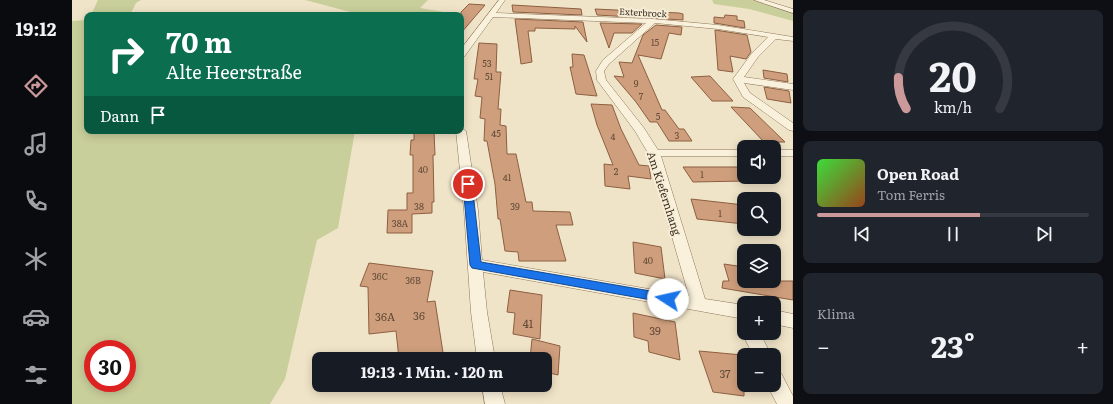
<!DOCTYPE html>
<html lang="de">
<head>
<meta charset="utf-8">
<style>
  :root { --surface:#171b24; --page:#20242c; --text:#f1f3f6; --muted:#9ea1a6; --line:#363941; --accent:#cc999b }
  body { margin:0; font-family:Literata,serif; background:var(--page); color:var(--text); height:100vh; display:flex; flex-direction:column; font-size:15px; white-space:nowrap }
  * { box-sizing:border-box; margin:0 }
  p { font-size:13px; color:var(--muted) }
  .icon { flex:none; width:22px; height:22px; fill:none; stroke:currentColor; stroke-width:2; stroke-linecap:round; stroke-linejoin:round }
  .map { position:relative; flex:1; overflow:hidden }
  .sheet { display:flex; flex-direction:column; gap:10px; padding:10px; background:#0d0f14; width:320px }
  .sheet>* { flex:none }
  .guide { position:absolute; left:12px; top:12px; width:380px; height:122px; border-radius:8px; box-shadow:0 2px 10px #0003; background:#0b6e4f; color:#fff; overflow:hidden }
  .fabs { position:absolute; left:665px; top:140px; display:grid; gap:8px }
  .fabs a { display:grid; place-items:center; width:44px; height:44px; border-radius:8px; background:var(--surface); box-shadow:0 2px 10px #0003; font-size:20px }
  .speed { position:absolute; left:12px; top:340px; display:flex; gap:8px; font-size:20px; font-weight:700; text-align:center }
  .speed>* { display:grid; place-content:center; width:52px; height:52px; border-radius:50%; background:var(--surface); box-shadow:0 2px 10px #0003; line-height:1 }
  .speed .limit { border:6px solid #d22; background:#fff; color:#111 }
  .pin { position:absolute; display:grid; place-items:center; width:34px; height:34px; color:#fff; margin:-17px; border:2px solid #fff; border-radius:50%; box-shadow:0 1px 4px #0007 }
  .me { position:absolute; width:44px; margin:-22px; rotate:280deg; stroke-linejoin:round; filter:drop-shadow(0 0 3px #0008) }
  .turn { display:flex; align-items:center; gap:14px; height:84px; padding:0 16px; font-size:18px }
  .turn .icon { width:52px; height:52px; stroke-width:2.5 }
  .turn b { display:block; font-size:28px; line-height:34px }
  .then { display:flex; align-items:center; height:38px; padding:0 16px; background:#0003; gap:8px; font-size:15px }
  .big { font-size:30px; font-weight:700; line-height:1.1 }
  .sheet .tile { flex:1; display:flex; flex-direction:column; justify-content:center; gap:6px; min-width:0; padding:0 14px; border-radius:8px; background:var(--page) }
  .sheet .dial { align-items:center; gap:0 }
  .dial svg { height:104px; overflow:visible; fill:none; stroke:var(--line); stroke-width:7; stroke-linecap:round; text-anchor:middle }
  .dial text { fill:var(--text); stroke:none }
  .song { display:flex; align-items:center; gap:12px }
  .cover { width:48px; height:48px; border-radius:6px; background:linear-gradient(135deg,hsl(120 70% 55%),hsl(20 70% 35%)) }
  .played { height:4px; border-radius:2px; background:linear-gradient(90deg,var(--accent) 60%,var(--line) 60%) }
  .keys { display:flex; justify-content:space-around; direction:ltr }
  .heat { display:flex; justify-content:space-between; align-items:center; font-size:22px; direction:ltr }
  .trip { position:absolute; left:240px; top:352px; width:240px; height:40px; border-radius:8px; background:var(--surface); box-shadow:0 2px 10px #0003; font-weight:700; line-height:40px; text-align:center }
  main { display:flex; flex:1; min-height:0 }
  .menu { display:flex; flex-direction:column; width:72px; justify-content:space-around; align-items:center; background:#090b0e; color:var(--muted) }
  .menu .icon { width:28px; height:28px }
  .menu .selected { color:var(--accent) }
  .menu b { font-size:18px; color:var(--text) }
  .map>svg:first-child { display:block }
  .green { fill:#c9cf9b; fill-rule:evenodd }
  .building { fill:#cf9f7d; stroke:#8d5f41 }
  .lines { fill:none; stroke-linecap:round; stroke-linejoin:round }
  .minor-casing { stroke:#8d765c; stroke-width:1 }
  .minor { fill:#faf1dc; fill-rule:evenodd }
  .route { fill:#1a73e8; stroke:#114b97 }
  .labels { text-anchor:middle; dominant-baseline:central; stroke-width:4; stroke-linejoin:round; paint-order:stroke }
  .far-street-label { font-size:9px; fill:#3d2e20; stroke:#f7eed8 }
  .number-label { font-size:9px; fill:#624a37 }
  .street-label { font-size:11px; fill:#3d2e20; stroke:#f7eed8 }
  .near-number-label { font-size:11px; fill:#624a37 }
</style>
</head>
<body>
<main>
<nav class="menu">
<b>19:12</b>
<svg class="icon selected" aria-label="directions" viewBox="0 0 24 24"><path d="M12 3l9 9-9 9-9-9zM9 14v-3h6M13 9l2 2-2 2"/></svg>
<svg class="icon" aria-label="music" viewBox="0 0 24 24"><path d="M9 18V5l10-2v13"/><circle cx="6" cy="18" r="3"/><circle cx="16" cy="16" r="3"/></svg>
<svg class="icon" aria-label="phone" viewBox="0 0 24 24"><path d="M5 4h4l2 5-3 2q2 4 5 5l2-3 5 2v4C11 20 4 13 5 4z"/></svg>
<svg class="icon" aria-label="climate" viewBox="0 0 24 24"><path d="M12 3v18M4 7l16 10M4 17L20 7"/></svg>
<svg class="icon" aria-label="car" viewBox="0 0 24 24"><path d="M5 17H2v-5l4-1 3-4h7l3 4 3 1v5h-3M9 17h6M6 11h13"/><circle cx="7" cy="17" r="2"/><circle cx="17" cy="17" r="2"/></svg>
<svg class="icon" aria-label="filters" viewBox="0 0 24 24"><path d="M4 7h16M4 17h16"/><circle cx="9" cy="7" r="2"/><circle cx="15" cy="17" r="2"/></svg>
</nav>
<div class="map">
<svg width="721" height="404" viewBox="0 0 721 404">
  <rect width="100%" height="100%" fill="#f0e4c8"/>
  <g class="green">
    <polygon points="26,0 69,0 64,3 58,15 19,15"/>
    <polygon points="233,0 356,0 348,8 372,12 368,15 290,15"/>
    <polygon points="640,0 680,0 721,12 721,21 677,9 642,4"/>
    <path d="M15 20V131H283L266 228 245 240 213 379 198 404H0V21ZM21 349H55V383H21Z"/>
  </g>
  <g class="building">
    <polygon points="397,4 413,5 389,33 389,12"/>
    <polygon points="440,5 509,9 510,15 441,12"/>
    <polygon points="523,9 607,13 611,14 611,20 525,15"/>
    <polygon points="653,15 665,16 665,20 672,21 673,28 642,23 642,17 652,18"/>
    <polygon points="443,19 511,22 515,42 503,26 503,29 463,28 463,31 456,31 460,62 449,64"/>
    <polygon points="528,23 570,24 560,33 542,33 537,48"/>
    <polygon points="584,25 610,27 609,35 597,33 589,59 566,55 590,110 593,110 607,129 612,129 620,141 597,141 585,122 578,122 564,102 542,76 552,77 547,62 560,63 571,35"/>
    <polygon points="643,30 675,35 679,52 674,59 658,56 661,72 646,70"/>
    <polygon points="407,43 425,44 424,72 429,72 426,109 429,109 428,125 434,126 435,154 444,154 454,202 460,202 461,211 498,212 501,225 484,225 494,261 447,261 446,252 433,251 428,219 426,219 423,184 415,141 412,141 413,119 408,118 410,97 403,96 406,79 402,79"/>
    <polygon points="500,54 512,55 525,96 504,94 498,67 501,67"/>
    <polygon points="691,70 715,74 716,82 692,78"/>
    <polygon points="638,76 661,101 640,101 619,77"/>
    <polygon points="692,87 717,91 719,103 695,99"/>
    <polygon points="519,104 540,105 549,129 567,165 577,166 579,179 556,176 558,189 533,186 532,164 541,165 525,125"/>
    <polygon points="659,107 678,108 713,142 692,142"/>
    <polygon points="342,131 362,131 363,155 361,155 362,202 360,202 360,213 340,214 340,233 315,233 316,210 335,210 335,193 341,193 341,155 338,155 339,140 342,140"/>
    <polygon points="611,167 672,167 672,181 621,182"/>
    <polygon points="619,199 672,205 672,224 625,219"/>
    <polygon points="561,242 589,247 593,279 563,273"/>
    <polygon points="297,263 361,271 355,302 363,301 372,359 327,359 324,331 297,334 296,287 288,286"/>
    <polygon points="652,264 672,267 672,281 721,281 721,300 650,288 651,281 657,281"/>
    <polygon points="438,290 470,295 468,339 441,334 443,313 435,312"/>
    <polygon points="561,313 603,322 608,360 577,352 576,341 562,337"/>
    <polygon points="460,339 488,346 486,375 473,372 473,359 458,359"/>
    <polygon points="627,351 670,355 672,360 672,396 641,392"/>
  </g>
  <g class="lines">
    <g class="minor-casing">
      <g id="minor">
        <polygon points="427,0 433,0 424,13 581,19 646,25 721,37 721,41 704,39 686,57 672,77 721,84 721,90 672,83 678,93 721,123 721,131 717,130 671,97 661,79 680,53 696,37 646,29 583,23 537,64 532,71 534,80 572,128 586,150 672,150 672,156 589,156 633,299 672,305 672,319 411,272 415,312 423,359 405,359 399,312 392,210 384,131 389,131 389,128 394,131 406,210 410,260 617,296 576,153 563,131 525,80 524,71 531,60 574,23 421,17 392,57 389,57 389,49"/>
        <polygon points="682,0 692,0 721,9 721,13"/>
        <rect x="702" y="150" width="19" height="6"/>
        <polygon points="702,310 721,314 721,328 702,324"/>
        <polygon points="672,330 672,333 688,333 699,355 681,355 670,333"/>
        <polygon points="702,370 709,373 721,396 721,404 705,404 695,385 702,385"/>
        <polygon points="410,385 428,385 433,404 413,404"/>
      </g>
    </g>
    <use href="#minor" class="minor"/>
  </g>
  <polygon class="route" points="396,181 400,184 409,262 596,294 600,296 602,299 600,302 596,303 400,268 398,265 391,184"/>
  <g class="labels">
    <g class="far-street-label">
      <text transform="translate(571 12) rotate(3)">Exterbrock</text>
    </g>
    <g class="number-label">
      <text x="583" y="42">15</text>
      <text x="415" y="63">53</text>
      <text x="417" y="76">51</text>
      <text x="564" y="83">9</text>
      <text x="569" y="96">7</text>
      <text x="586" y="116">5</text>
      <text x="424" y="133">45</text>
      <text x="605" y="135">3</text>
      <text x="541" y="136">4</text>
      <text x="351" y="169">40</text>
      <text x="544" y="171">2</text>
      <text x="630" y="174">1</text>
      <text x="435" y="177">41</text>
      <text x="347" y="206">38</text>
      <text x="443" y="206">39</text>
      <text x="648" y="213">1</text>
      <text x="328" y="223">38A</text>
      <text x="576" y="260">40</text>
      <text x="308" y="276">36C</text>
      <text x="341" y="280">36B</text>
    </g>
    <g class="street-label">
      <text transform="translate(593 193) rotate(72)">Am Kiefernhang</text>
    </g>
    <g class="near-number-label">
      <text x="347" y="315">36</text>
      <text x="313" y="316">36A</text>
      <text x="456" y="323">41</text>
      <text x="583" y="330">39</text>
      <text x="653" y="373">37</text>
    </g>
  </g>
</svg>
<div class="fabs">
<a><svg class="icon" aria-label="sound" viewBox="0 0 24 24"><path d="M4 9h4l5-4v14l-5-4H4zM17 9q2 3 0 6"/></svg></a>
<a><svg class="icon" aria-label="search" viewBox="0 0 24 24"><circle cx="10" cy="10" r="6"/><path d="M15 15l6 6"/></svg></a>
<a><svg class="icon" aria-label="layers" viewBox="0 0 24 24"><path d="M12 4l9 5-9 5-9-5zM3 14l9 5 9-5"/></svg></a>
<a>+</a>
<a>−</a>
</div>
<div class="speed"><div class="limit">30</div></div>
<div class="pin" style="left:396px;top:184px;background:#d93025"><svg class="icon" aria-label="arrive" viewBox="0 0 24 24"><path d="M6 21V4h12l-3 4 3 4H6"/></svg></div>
<svg class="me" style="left:596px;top:299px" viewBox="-20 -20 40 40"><circle r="19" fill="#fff"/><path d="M0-13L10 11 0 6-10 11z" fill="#1a73e8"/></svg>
<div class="trip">19:13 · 1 Min. · 120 m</div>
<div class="guide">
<div class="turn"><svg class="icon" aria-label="right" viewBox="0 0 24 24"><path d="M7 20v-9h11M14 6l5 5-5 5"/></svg><div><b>70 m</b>Alte Heerstraße</div></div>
<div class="then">Dann<svg class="icon" aria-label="arrive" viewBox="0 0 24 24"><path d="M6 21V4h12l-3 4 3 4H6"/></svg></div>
</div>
</div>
<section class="sheet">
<div class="tile dial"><svg viewBox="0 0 100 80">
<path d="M14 69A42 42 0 1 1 86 69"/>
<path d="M14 69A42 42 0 0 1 8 45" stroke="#cc999b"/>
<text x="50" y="56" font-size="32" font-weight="700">20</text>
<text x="50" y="72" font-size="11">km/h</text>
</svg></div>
<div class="tile">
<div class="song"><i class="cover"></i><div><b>Open Road</b><p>Tom Ferris</p></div></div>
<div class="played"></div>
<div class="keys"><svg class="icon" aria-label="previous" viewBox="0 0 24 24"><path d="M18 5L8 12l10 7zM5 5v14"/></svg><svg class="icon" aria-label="pause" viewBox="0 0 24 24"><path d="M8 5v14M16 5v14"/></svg><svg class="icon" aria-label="next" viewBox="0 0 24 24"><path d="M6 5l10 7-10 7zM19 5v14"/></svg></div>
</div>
<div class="tile"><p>Klima</p>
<div class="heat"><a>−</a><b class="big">23°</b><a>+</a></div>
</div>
</section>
</main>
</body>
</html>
